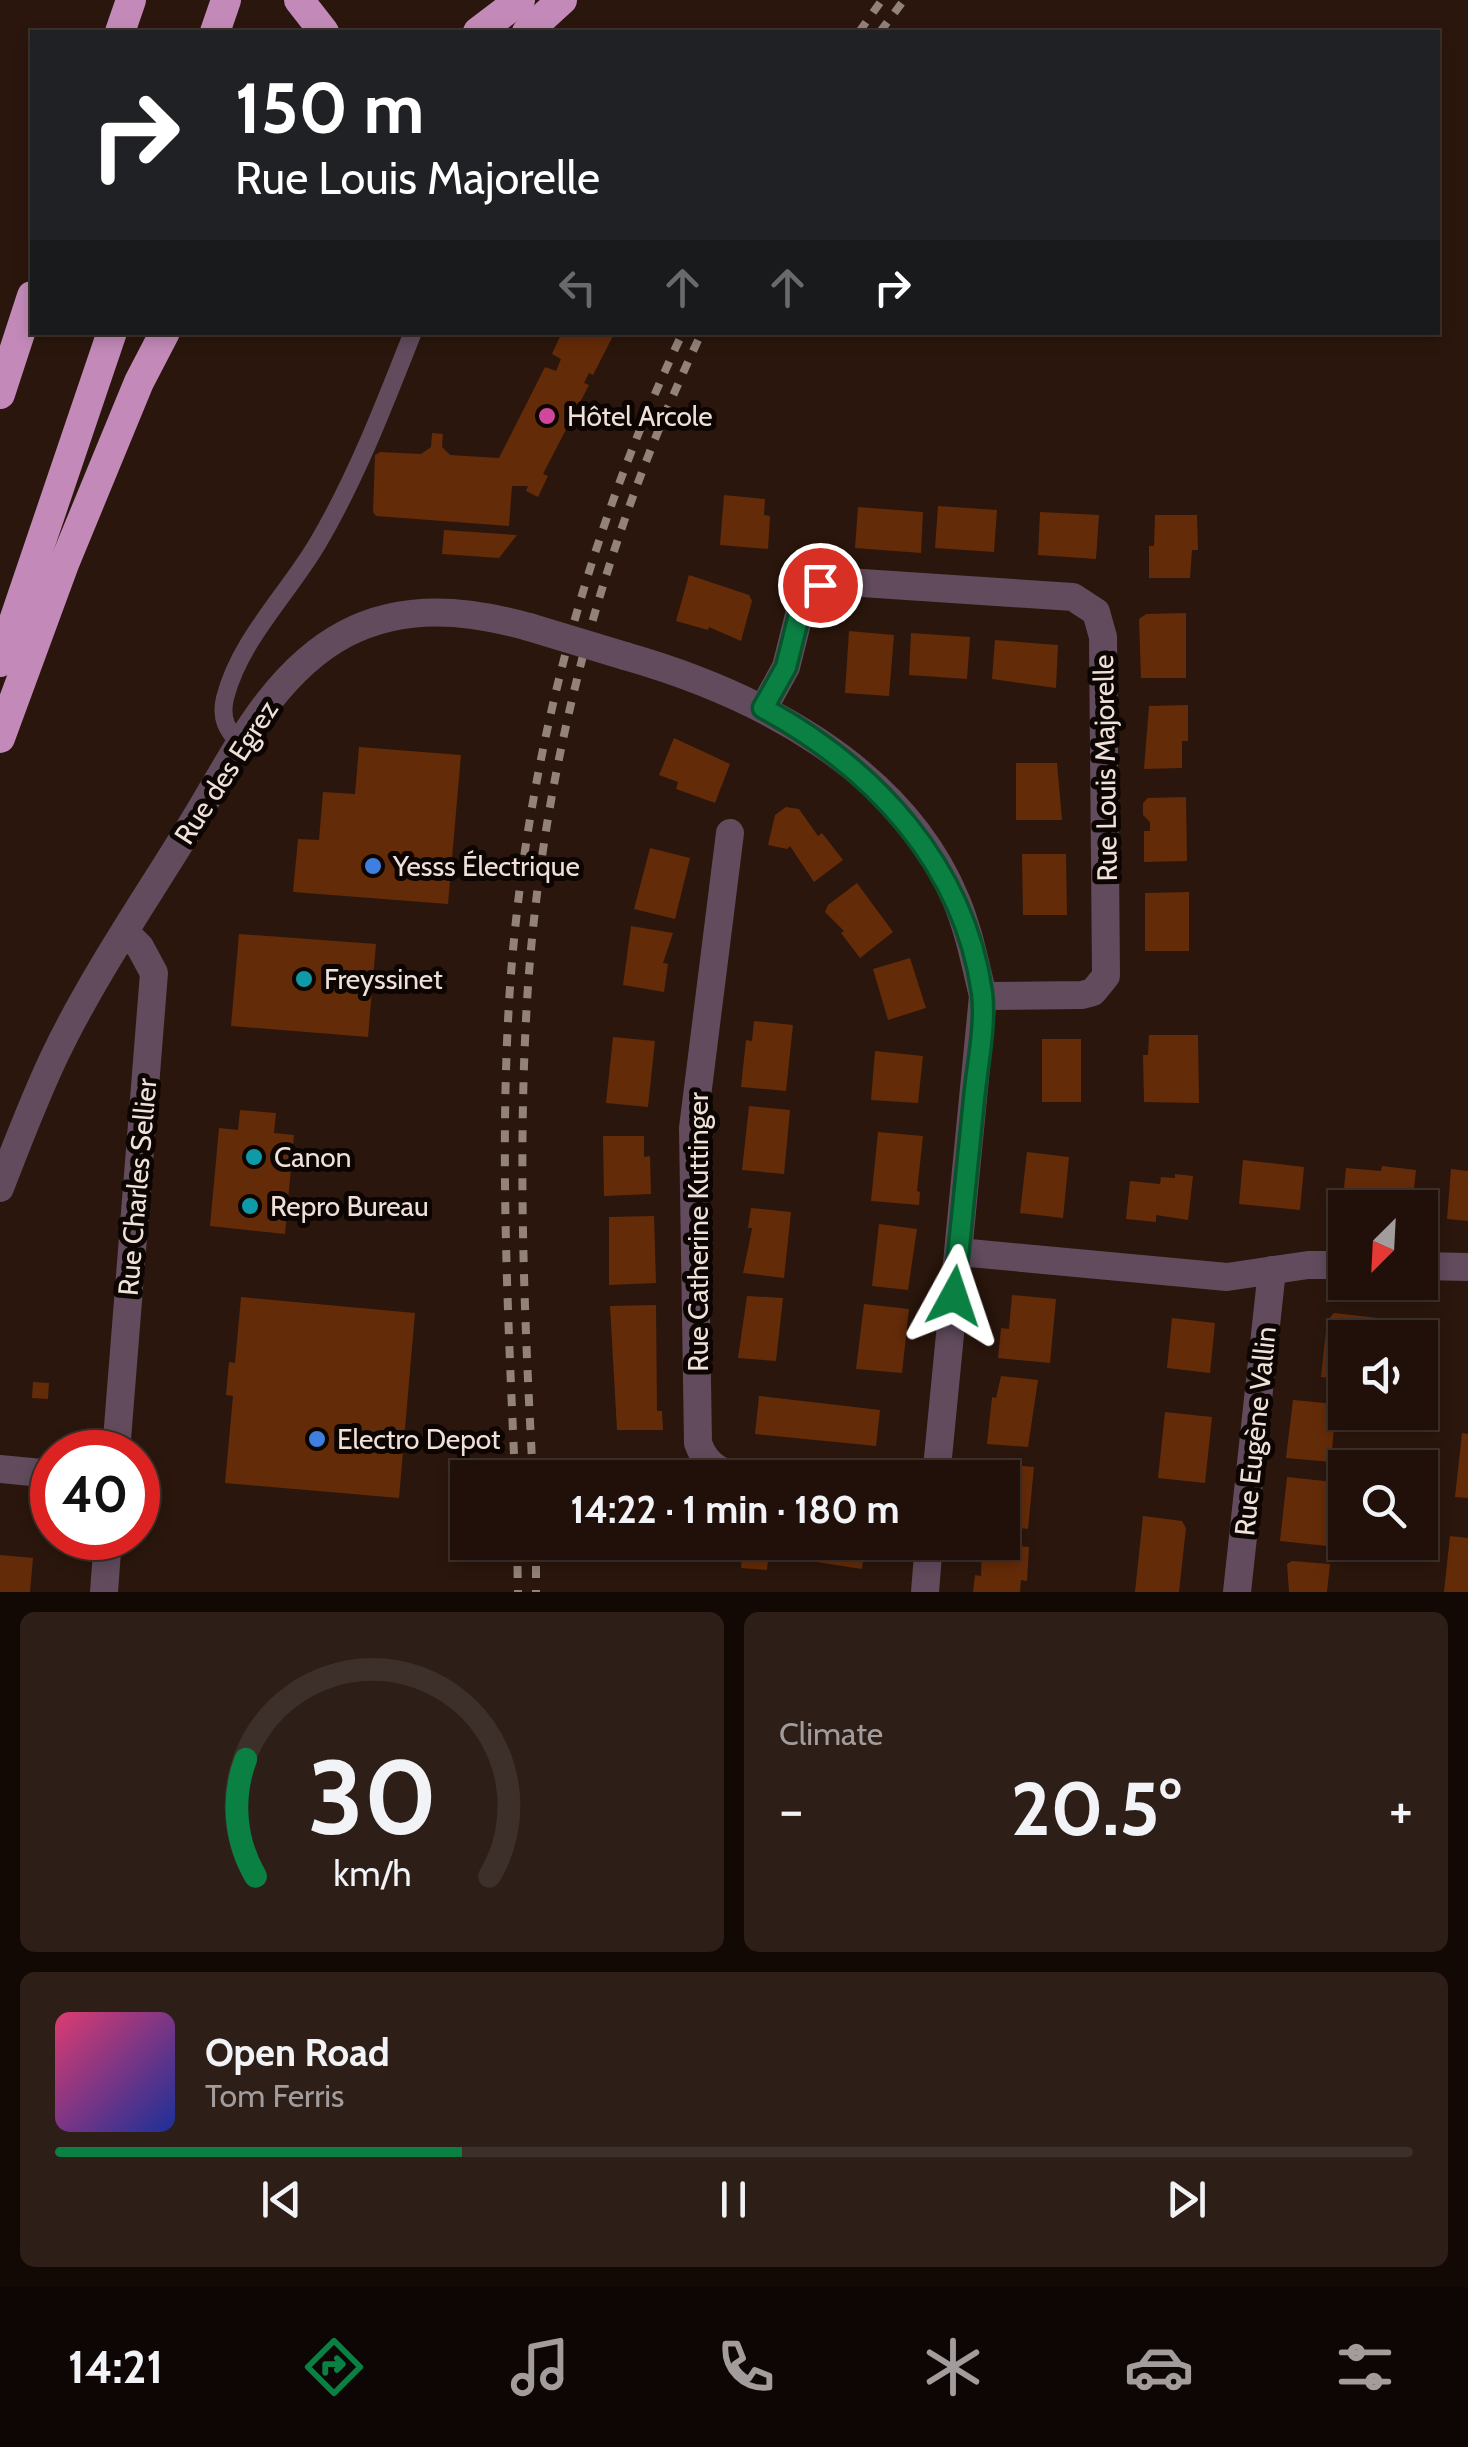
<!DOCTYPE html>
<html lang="en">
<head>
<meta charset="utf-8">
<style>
  :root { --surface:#201009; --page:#2d1e17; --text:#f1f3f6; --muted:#a29d9c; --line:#3d302a; --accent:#0b8043 }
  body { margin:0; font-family:Cabin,sans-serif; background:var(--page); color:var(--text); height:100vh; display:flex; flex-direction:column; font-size:38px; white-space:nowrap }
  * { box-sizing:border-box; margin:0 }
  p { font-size:32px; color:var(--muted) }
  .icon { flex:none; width:55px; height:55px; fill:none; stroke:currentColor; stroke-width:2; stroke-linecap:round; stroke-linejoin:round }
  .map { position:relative; height:1592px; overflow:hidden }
  .panel { display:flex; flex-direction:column; gap:20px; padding:20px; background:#120905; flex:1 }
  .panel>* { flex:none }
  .hud { position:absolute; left:30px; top:30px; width:1410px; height:305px; border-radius:0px; box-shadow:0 5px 15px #0003,0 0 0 2px var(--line); background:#202124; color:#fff; overflow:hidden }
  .needle { width:65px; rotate:204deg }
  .fabs { position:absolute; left:1328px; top:1190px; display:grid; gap:20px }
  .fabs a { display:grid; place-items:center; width:110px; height:110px; border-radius:0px; background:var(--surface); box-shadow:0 5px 15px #0003,0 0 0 2px var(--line); font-size:50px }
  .speed { position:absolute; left:30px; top:1430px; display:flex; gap:20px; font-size:50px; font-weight:700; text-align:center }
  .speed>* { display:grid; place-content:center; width:130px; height:130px; border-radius:50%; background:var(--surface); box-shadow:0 5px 15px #0003,0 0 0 2px var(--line); line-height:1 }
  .speed .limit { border:15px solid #d22; background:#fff; color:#111 }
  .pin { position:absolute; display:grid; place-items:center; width:85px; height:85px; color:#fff; margin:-42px; border:5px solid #fff; border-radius:50%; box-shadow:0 2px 10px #0007 }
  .me { position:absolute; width:110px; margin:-55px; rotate:5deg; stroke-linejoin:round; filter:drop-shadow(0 0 8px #0008) }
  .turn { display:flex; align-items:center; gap:35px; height:210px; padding:0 40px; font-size:45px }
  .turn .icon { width:130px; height:130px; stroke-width:2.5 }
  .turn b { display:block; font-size:70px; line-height:85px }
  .lanes { display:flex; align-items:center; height:95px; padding:0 40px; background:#0003; justify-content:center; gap:50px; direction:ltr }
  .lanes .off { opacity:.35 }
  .big { font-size:75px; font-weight:800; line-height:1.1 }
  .panel .tile { flex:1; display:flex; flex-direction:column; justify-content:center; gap:15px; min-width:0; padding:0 35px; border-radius:15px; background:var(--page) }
  .panel .dial { align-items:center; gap:0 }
  .dial svg { height:260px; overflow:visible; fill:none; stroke:var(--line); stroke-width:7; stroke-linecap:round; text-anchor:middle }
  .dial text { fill:var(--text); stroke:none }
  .song { display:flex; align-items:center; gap:30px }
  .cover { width:120px; height:120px; border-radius:15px; background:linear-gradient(135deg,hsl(340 70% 55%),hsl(230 70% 35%)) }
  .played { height:10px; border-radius:5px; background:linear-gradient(90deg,var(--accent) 30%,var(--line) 30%) }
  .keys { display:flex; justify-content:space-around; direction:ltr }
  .heat { display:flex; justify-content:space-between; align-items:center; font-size:55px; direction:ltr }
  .panel .tiles { flex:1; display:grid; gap:20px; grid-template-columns:1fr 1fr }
  .tile:last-child { grid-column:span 2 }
  .trip { position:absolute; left:450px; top:1460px; width:570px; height:100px; border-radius:0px; background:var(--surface); box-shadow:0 5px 15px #0003,0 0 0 2px var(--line); font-weight:800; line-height:100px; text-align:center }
  .dock { display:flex; height:160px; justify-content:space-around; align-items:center; background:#0d0604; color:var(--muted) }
  .dock .icon { width:70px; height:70px }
  .dock .current { color:var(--accent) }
  .dock b { font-size:45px; color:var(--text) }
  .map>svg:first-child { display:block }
  .building { fill:#642b08 }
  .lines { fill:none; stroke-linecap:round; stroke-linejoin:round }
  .service { stroke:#614b5d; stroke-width:18 }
  .minor { stroke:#614b5d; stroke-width:28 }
  .tertiary { stroke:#614b5d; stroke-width:28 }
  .motorway { stroke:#c38ab9; stroke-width:30 }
  .rail { stroke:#938279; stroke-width:8; stroke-dasharray:12 12; stroke-linecap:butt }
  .tertiary-bridge { stroke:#614b5d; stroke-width:28 }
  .route-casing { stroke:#07532c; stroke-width:25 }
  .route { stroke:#0b8043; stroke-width:18 }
  .hotel-dot { fill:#d1479c; stroke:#0c0502; stroke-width:4 }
  .shop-dot { fill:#3f7fe0; stroke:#0c0502; stroke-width:4 }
  .culture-dot { fill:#0f9aa8; stroke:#0c0502; stroke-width:4 }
  .labels { text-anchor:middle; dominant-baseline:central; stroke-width:10; stroke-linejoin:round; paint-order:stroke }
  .poi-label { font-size:28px; fill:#efe0d9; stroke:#0c0502; text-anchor:start }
  .street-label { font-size:28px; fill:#efe0d9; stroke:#0c0502 }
</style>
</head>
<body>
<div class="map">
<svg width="1468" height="1592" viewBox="0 0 1468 1592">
  <rect width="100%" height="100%" fill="#2a160c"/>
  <g class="building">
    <polygon points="562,332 615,332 593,375 589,373 584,383 589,385 543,474 548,476 538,497 526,491 528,486 512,486 509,526 376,516 373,512 375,455 380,452 421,454 431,447 432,433 443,434 442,447 450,455 499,458 545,367 556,371 561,359 552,354"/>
    <polygon points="724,495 765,499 764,515 770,516 768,549 720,545"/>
    <polygon points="938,506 997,510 994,552 935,548"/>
    <polygon points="858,507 923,512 921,553 855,548"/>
    <polygon points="1040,512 1099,515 1096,559 1038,555"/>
    <polygon points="1155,515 1197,515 1198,550 1192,550 1190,578 1149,578 1149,546 1154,546"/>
    <polygon points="444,530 517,535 499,558 442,554"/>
    <polygon points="689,575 749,595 752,601 741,641 709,627 708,630 676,621"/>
    <polygon points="1186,613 1186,678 1141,678 1139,619 1146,614"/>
    <polygon points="849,631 894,635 889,696 845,693"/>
    <polygon points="911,633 970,637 967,679 909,675"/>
    <polygon points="995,640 1058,645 1056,688 992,679"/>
    <polygon points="1188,705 1188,741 1182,741 1182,768 1144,769 1149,706"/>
    <polygon points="674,738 730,764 715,803 676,789 678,782 659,775"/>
    <polygon points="359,747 461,755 448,904 293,892 298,839 319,840 323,792 355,794"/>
    <polygon points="1016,763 1057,763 1062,820 1016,820"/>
    <polygon points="1186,797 1187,861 1144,862 1144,831 1150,831 1150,822 1143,815 1143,803 1148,798"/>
    <polygon points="786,807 799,809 818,836 822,833 843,860 814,882 790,846 787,849 768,845 775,815"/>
    <polygon points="650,848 690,858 675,919 634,909"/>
    <polygon points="1022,854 1066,854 1067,915 1023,915"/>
    <polygon points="857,883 893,932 860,958 841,933 844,931 825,912 828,905"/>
    <polygon points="1189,892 1189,951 1145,951 1145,893"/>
    <polygon points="631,926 673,933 663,963 668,964 664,992 623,985"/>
    <polygon points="239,934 376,944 368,1037 231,1026"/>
    <polygon points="910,958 926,1008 888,1020 873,969"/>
    <polygon points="754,1021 793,1025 786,1091 741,1087 746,1040 752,1041"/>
    <polygon points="1149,1035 1198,1035 1199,1103 1144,1102 1143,1055 1148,1055"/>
    <polygon points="613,1037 655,1041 648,1107 606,1103"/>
    <rect x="1042" y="1039" width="39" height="63"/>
    <polygon points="875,1051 923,1056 918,1103 871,1100"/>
    <polygon points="749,1106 790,1110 784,1174 742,1170"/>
    <polygon points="240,1110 276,1113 274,1133 294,1135 285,1234 210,1226 219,1128 238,1130"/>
    <polygon points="878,1132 923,1136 917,1191 920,1192 919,1205 871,1201"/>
    <polygon points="603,1136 644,1136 644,1157 650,1156 651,1194 604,1196"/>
    <polygon points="1027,1152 1069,1157 1063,1218 1020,1213"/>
    <polygon points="1243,1160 1304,1167 1300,1210 1239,1204"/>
    <polygon points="1382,1166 1416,1170 1412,1208 1342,1208 1346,1168 1381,1171"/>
    <polygon points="1451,1169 1468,1171 1468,1221 1447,1219"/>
    <polygon points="1175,1174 1193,1176 1188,1220 1156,1215 1156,1222 1126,1219 1130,1181 1160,1184 1161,1177 1175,1178"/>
    <polygon points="751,1208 791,1212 784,1278 743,1273 751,1234 752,1228 748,1228"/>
    <polygon points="654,1216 656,1283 609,1285 609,1217"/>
    <polygon points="879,1224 917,1229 908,1290 872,1286"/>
    <polygon points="1012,1295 1056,1299 1050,1363 998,1358 1001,1328 1009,1329"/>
    <polygon points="747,1296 783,1298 776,1361 738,1358"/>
    <polygon points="241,1297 415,1313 399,1498 225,1483 233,1396 226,1395 229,1362 235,1363"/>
    <polygon points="864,1304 909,1309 902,1373 856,1369"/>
    <polygon points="656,1305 657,1411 662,1411 663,1430 617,1430 610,1306"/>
    <polygon points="1334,1313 1378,1318 1376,1338 1345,1338 1345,1380 1321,1377 1327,1321"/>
    <polygon points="1172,1318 1215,1323 1210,1373 1167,1368"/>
    <polygon points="1001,1376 1038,1380 1028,1447 987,1444 992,1397 996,1398"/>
    <polygon points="33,1382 49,1383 48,1399 32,1398"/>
    <polygon points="759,1396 880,1410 876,1446 755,1434"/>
    <polygon points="1293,1400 1336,1404 1331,1462 1286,1458"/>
    <polygon points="1165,1412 1212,1417 1205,1483 1158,1478"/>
    <polygon points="1462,1433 1468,1434 1468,1498 1455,1497"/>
    <polygon points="986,1462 1034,1467 1028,1529 1002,1526 1002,1478 984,1478"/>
    <polygon points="1287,1477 1334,1482 1327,1546 1280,1541"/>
    <polygon points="1143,1516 1182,1521 1186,1528 1179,1592 1135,1592"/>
    <polygon points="1450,1536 1468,1538 1468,1592 1444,1592"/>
    <polygon points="711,1542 770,1542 767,1570 741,1568 742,1554 710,1551"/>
    <polygon points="798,1542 865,1542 862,1569 797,1559"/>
    <polygon points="989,1543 1029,1547 1027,1581 1021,1580 1020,1592 973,1592 975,1575 981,1576 982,1548"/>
    <polygon points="0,1555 33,1558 30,1592 0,1592"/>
    <polygon points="1292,1561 1330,1564 1327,1592 1289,1592 1287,1564"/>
  </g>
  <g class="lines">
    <path class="service" d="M241 745C227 730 220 719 225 698 240 639 289 593 319 541 357 476 385 403 413 332"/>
    <g class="minor">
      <polyline points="763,709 786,667 803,599 810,590 832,581 1073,597 1096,612 1103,637 1106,976 1093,992 1082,995 983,996"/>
      <path d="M730 833 693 1128 698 1443C707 1469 725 1475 752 1478"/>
      <polyline points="959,1252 1227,1277 1308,1265 1345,1265"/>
      <polyline points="1420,1266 1468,1267"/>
      <polyline points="116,1452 154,973 140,947 125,932"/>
      <polyline points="0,1469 52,1474"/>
      <polyline points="104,1592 108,1538"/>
      <polyline points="1237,1592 1272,1270"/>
    </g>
    <g class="tertiary">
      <path d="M625 656C755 693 901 767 956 900 969 931 975 963 983 996L936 1478"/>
      <path d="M0 1188C17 1144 34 1099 55 1055 93 976 144 902 190 827 233 758 270 674 345 634 404 603 468 610 529 627"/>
      <polyline points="925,1592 929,1542"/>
    </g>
    <g class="motorway">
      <polyline points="299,0 324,32"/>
      <polyline points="120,32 131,0"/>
      <polyline points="215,32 226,0"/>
      <polyline points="478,32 520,0"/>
      <polyline points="527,32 562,0"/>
      <polyline points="0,394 32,296"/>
      <polyline points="0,662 112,332"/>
      <polyline points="0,738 64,564 139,382 165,332"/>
    </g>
    <g class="rail">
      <polyline points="859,32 882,0"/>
      <polyline points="880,32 904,0"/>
      <path d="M515 1478C508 1314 499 1150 510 987 526 761 586 536 683 332"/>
      <path d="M533 1478C524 1314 517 1150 528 986 544 760 604 537 702 332"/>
      <polyline points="517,1542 518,1592"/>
      <polyline points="536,1542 536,1592"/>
    </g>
    <polyline class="tertiary-bridge" points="529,627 625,656"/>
  </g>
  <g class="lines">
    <g class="route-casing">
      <path id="route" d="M820 585 803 599 786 667 763 708C874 768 964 865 982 993 986 1026 977 1066 974 1099 967 1165 961 1231 954 1296"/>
    </g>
    <use href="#route" class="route"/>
  </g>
  <circle class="hotel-dot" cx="547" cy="416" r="10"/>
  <g class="shop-dot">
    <circle cx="373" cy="866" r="10"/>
    <circle cx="317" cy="1439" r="10"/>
  </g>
  <g class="culture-dot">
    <circle cx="304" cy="979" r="10"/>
    <circle cx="254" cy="1157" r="10"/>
    <circle cx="250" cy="1206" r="10"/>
  </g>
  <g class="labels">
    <g class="poi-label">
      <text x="567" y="416">Hôtel Arcole</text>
      <text x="393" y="866">Yesss Électrique</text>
      <text x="324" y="979">Freyssinet</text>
      <text x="274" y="1157">Canon</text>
      <text x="270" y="1206">Repro Bureau</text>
      <text x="337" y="1439">Electro Depot</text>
    </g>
    <g class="street-label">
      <text transform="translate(1105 768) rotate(-91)">Rue Louis Majorelle</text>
      <text transform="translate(226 772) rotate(-57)">Rue des Egrez</text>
      <text transform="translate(137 1187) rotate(-85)">Rue Charles Sellier</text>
      <text transform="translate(698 1232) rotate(-90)">Rue Catherine Kuttinger</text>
      <text transform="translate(1255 1431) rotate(-84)">Rue Eugène Vallin</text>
    </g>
  </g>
</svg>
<div class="fabs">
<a><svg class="needle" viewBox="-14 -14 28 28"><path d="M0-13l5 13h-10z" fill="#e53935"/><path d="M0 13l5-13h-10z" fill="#a29d9c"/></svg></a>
<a><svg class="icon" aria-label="sound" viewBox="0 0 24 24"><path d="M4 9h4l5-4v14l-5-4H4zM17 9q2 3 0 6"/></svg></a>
<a><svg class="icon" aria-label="search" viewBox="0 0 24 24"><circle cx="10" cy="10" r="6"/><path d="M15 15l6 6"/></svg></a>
</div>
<div class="speed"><div class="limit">40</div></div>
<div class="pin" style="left:820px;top:585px;background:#d93025"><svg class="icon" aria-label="arrive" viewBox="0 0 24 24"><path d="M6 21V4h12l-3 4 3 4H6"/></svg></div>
<svg class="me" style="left:954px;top:1296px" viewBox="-20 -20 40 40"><path d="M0-17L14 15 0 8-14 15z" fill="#0b8043" stroke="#fff" stroke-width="4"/></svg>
<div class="trip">14:22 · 1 min · 180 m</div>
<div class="hud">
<div class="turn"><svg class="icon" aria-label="right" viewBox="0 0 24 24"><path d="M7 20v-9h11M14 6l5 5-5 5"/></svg><div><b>150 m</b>Rue Louis Majorelle</div></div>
<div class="lanes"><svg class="icon off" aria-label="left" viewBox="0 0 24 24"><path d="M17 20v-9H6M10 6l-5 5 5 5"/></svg><svg class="icon off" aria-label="ahead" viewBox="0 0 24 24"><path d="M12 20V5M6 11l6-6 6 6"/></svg><svg class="icon off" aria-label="ahead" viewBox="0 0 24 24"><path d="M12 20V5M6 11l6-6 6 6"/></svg><svg class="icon" aria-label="right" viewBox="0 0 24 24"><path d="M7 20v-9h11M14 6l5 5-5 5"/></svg></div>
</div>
</div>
<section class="panel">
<div class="tiles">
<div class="tile dial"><svg viewBox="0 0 100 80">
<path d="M14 69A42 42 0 1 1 86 69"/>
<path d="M14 69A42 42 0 0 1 11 33" stroke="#0b8043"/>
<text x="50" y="56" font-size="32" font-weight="700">30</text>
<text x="50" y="72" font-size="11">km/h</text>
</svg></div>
<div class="tile"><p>Climate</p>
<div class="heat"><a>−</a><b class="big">20.5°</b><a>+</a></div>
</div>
<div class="tile">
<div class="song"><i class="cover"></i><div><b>Open Road</b><p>Tom Ferris</p></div></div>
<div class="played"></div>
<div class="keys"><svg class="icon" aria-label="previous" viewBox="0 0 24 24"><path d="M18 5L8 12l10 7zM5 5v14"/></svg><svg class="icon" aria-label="pause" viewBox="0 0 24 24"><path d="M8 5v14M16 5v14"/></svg><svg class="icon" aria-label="next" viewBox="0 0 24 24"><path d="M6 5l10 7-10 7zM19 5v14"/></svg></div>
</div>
</div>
</section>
<nav class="dock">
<b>14:21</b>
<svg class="icon current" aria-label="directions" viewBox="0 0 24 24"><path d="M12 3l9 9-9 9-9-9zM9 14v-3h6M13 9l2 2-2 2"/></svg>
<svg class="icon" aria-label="music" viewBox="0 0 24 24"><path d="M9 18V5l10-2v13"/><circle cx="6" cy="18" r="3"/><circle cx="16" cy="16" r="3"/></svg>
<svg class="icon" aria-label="phone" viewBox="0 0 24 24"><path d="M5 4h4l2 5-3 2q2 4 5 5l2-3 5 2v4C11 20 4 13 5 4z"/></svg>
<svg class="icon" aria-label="climate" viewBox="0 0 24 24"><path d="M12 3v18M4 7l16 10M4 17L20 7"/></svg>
<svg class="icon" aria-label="car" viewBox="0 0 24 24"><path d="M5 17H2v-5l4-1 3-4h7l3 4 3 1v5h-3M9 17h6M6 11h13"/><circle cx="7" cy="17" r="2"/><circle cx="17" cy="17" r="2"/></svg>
<svg class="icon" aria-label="filters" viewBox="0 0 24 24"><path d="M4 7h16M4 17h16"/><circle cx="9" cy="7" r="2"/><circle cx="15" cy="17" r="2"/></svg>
</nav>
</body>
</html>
